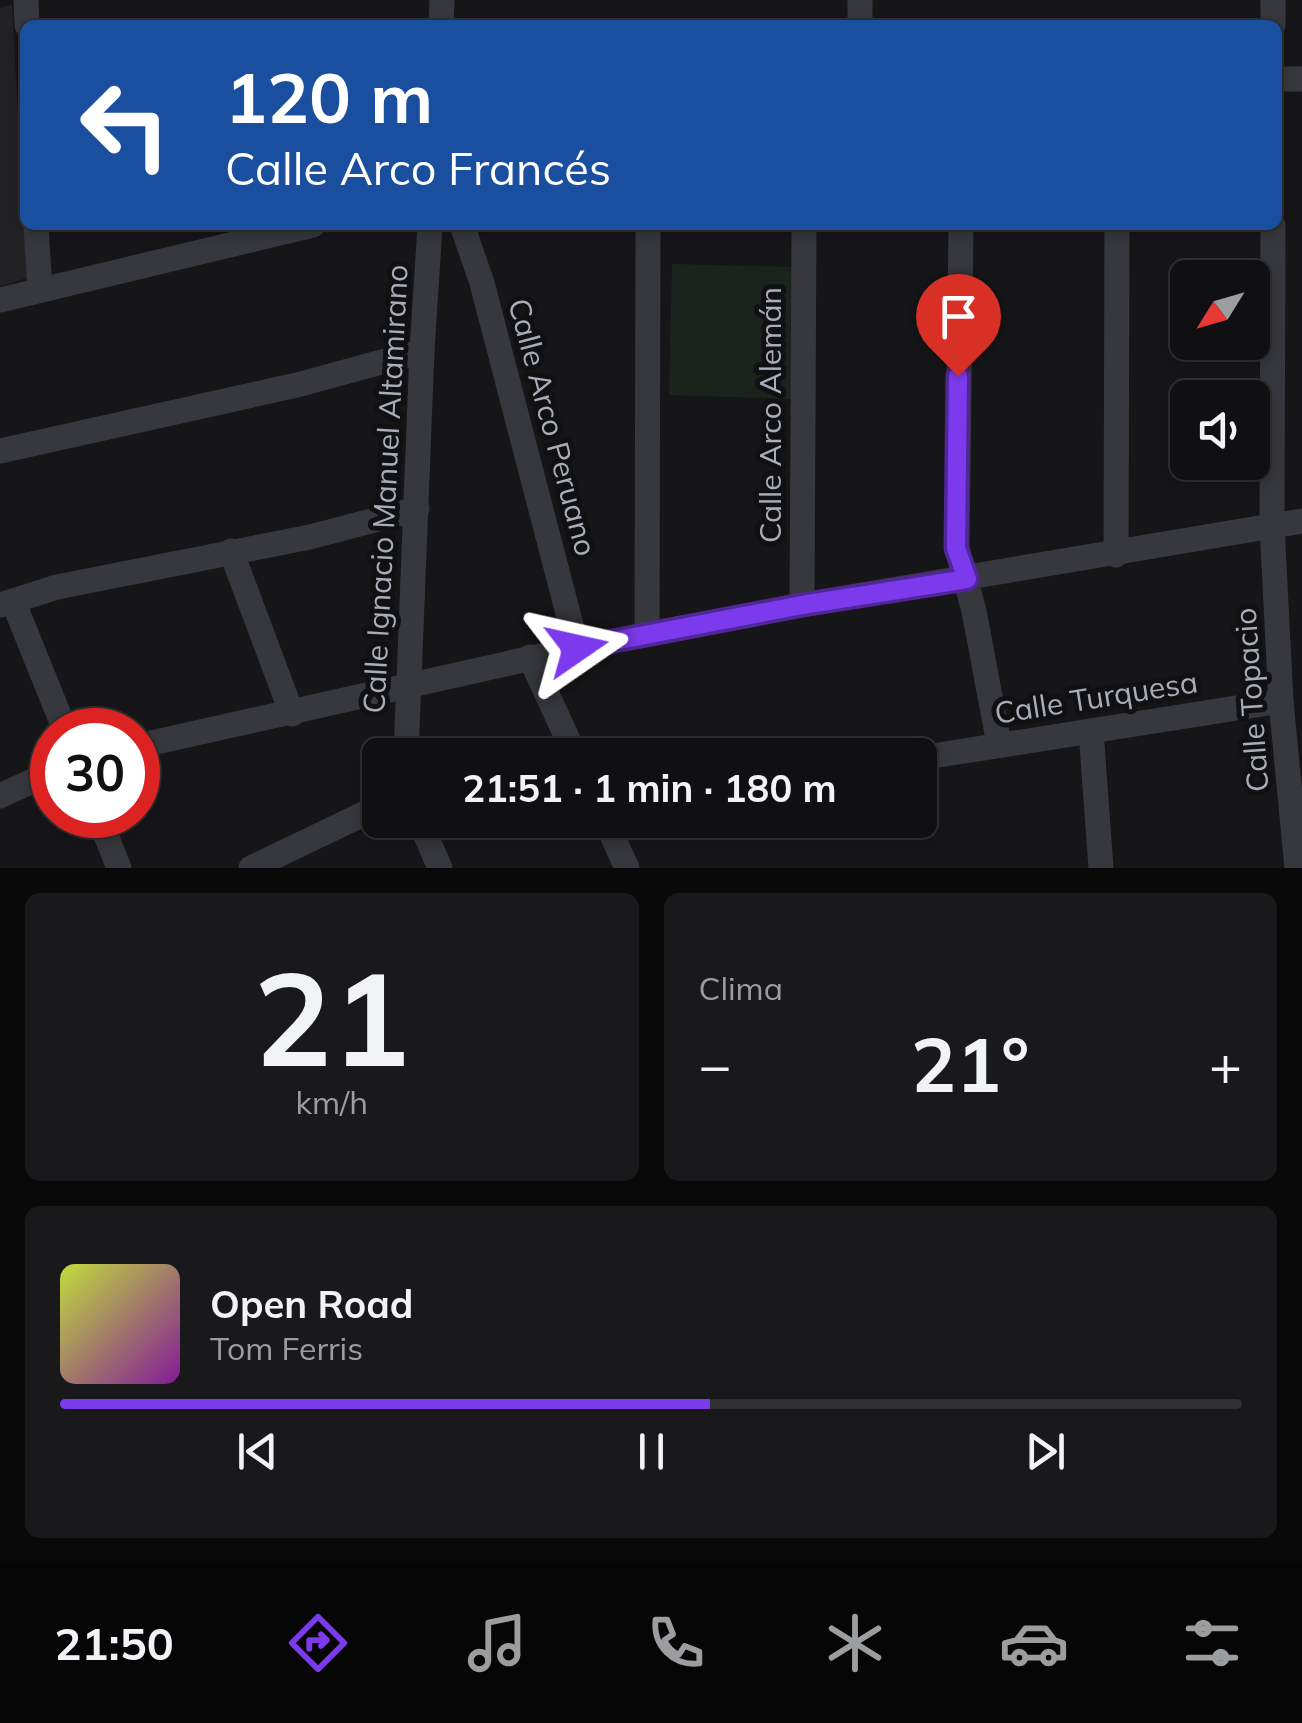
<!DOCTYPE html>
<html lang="es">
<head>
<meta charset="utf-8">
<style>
  :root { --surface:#101012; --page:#19191b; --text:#f1f3f6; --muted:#9c9d9f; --line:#303032; --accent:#7c3aed }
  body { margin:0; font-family:Mulish,sans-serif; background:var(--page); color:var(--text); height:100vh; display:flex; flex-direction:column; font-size:38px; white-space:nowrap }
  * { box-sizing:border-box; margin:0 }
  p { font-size:32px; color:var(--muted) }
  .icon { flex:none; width:55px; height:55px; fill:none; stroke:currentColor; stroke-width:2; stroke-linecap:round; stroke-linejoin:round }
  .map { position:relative; height:868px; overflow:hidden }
  .sheet { display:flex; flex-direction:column; gap:25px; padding:25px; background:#09090a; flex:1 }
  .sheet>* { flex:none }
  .guide { position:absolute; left:20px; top:20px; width:1262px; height:210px; border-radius:15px; box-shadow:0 5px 15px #0003,0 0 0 2px var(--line); background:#1a4fa0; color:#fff; overflow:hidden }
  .needle { width:65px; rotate:233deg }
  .fabs { position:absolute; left:1170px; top:260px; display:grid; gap:20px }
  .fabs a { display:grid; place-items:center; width:100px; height:100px; border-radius:15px; background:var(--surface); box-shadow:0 5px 15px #0003,0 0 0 2px var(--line); font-size:50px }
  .speed { position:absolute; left:30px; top:708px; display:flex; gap:20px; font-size:50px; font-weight:700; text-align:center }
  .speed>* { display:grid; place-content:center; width:130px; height:130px; border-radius:50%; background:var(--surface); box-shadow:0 5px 15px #0003,0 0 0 2px var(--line); line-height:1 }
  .speed .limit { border:15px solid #d22; background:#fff; color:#111 }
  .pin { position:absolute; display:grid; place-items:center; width:85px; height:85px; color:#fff; margin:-102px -42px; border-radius:50% 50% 50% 0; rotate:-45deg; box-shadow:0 0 10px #0007 }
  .pin .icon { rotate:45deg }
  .me { position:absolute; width:110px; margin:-55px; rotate:79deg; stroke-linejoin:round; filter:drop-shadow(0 0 8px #0008) }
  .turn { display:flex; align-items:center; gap:35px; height:210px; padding:0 40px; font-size:45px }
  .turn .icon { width:130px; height:130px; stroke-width:2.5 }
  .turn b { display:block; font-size:70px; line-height:85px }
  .big { font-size:75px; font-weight:700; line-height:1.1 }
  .sheet .tile { flex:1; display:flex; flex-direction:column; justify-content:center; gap:15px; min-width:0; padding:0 35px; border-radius:15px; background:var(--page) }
  .sheet .dial { align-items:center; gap:0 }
  .dial b { font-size:130px; line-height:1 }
  .song { display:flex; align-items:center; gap:30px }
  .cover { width:120px; height:120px; border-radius:15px; background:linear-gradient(135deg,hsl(70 70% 55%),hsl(290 70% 35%)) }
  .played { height:10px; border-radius:5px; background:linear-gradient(90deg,var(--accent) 55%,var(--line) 55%) }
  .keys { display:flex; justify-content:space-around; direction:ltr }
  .heat { display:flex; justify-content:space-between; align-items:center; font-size:55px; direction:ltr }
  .sheet .tiles { flex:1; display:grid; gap:25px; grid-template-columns:1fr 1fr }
  .tile:last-child { grid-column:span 2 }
  .trip { position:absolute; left:362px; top:738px; width:575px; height:100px; border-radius:15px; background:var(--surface); box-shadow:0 5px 15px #0003,0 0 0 2px var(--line); font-weight:700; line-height:100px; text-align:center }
  .dock { display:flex; height:160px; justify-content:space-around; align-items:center; background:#060607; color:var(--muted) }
  .dock .icon { width:70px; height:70px }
  .dock .selected { color:var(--accent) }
  .dock b { font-size:45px; color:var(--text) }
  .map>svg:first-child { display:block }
  .built { fill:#222225 }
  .green { fill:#1c231d }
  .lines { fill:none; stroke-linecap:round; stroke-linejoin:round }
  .minor { stroke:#37383d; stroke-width:25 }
  .route-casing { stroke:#51269a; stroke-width:25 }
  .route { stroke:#7c3aed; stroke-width:18 }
  .labels { text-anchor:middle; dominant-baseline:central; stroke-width:10; stroke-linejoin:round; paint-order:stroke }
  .street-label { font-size:30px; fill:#a8adb8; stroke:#111113 }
</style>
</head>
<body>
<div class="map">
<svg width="1302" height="868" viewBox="0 0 1302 868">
  <rect width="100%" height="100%" fill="#161618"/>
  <polygon class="built" points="12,5 27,278 0,286 0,8"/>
  <polygon class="green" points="672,264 797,267 794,399 669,395"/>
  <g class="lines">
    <g class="minor">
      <polyline points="26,0 27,25"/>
      <polyline points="860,0 860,25"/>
      <polyline points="1273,0 1273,25"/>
      <polyline points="441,25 442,0"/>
      <polyline points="1278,79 1302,79"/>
      <polyline points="36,225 40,290"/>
      <polyline points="462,225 482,283 577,648"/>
      <polyline points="961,225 957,548 974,611 999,744"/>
      <polyline points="1273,225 1272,526 1281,701 1297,868"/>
      <polyline points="0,300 313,225"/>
      <polyline points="0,451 297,385 422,351"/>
      <polyline points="231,551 292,714"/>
      <polyline points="1116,555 1117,225"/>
      <polyline points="13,601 65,730"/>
      <polyline points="0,605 57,587 310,537 417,509"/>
      <polyline points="802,605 804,225"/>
      <polyline points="647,634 648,225"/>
      <polyline points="530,657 575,755"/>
      <polyline points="1091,731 1101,868"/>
      <polyline points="138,746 577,648 802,605 1302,521"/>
      <polyline points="406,755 422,351 430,225"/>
      <polyline points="920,758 1281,701"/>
      <polyline points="0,796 52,772"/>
      <polyline points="98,815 119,868"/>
      <polyline points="419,820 440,868"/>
      <polyline points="605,820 627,868"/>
      <polyline points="251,868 380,806"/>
    </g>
  </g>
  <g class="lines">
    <g class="route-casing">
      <polyline id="route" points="577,648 802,605 967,579 956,548 958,376"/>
    </g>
    <use href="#route" class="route"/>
  </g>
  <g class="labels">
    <g class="street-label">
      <text transform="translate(770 415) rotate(-90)">Calle Arco Alemán</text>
      <text transform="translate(553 427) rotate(75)">Calle Arco Peruano</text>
      <text transform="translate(385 489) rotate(-87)">Calle Ignacio Manuel Altamirano</text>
      <text transform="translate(1096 697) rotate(-9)">Calle Turquesa</text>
      <text transform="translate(1251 700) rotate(-94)">Calle Topacio</text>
    </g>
  </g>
</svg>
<div class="fabs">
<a><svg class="needle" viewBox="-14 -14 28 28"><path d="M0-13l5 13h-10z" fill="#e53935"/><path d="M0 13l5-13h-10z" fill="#9c9d9f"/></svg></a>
<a><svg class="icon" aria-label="sound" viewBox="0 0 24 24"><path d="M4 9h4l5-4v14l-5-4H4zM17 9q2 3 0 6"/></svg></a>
</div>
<div class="speed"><div class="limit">30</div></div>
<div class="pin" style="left:958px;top:376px;background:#d93025"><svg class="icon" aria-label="arrive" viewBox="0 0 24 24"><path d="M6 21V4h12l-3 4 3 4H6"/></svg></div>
<svg class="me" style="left:577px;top:648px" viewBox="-20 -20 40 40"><path d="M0-17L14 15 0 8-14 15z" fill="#7c3aed" stroke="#fff" stroke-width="4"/></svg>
<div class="trip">21:51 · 1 min · 180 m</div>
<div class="guide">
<div class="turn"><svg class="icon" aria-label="left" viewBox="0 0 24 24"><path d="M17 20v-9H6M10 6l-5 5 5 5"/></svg><div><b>120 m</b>Calle Arco Francés</div></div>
</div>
</div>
<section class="sheet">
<div class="tiles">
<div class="tile dial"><b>21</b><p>km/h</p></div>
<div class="tile"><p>Clima</p>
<div class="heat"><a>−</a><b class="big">21°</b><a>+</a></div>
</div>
<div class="tile">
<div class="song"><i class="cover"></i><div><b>Open Road</b><p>Tom Ferris</p></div></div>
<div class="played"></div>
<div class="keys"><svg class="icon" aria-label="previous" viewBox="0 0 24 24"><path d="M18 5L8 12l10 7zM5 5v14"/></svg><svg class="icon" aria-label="pause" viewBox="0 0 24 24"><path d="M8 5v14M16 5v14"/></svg><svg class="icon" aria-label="next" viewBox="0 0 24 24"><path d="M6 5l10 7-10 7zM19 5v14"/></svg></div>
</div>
</div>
</section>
<nav class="dock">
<b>21:50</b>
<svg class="icon selected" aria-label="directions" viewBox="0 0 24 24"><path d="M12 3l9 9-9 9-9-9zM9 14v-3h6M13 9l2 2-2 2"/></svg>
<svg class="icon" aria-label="music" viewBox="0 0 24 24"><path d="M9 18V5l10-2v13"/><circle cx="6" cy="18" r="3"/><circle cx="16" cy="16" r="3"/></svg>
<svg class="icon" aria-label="phone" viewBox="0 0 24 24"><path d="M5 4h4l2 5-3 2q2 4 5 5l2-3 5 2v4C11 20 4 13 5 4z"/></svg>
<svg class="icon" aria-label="climate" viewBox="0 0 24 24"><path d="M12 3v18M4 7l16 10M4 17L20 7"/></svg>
<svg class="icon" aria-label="car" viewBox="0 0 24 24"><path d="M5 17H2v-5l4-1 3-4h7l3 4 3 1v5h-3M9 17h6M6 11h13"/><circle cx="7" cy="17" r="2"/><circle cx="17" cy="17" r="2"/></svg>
<svg class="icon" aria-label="filters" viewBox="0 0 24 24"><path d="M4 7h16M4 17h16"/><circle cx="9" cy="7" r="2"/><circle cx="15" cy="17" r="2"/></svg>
</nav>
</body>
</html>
